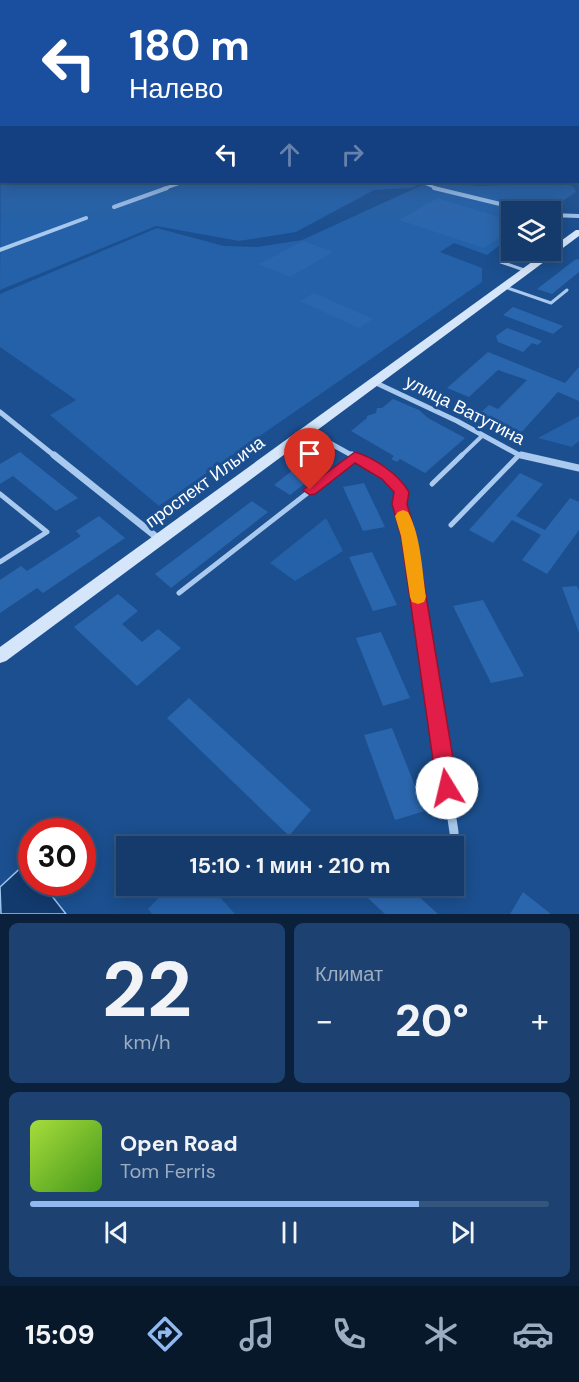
<!DOCTYPE html>
<html lang="ru">
<head>
<meta charset="utf-8">
<style>
  :root { --surface:#143b6b; --page:#1d4271; --text:#f1f3f6; --muted:#9dadc1; --line:#33557e; --accent:#90b9f0 }
  body { margin:0; font-family:"DM Sans",sans-serif; background:var(--page); color:var(--text); height:100vh; display:flex; flex-direction:column; font-size:22px; white-space:nowrap }
  * { box-sizing:border-box; margin:0 }
  p { font-size:20px; color:var(--muted) }
  .icon { flex:none; width:33px; height:33px; fill:none; stroke:currentColor; stroke-width:2; stroke-linecap:round; stroke-linejoin:round }
  .map { position:relative; height:914px; overflow:hidden }
  .sheet { display:flex; flex-direction:column; gap:9px; padding:9px; background:#0b203b; flex:1 }
  .sheet>* { flex:none }
  .hud { position:absolute; left:0px; top:0px; width:579px; height:183px; box-shadow:0 3px 15px #0003,0 0 0 2px var(--line); background:#1a4fa0; color:#fff; overflow:hidden }
  .tools { position:absolute; left:501px; top:201px; display:grid; gap:12px }
  .tools a { display:grid; place-items:center; width:60px; height:60px; border-radius:0px; background:var(--surface); box-shadow:0 3px 15px #0003,0 0 0 2px var(--line); font-size:30px }
  .speed { position:absolute; left:18px; top:818px; display:flex; gap:12px; font-size:30px; font-weight:700; text-align:center }
  .speed>* { display:grid; place-content:center; width:78px; height:78px; border-radius:50%; background:var(--surface); box-shadow:0 3px 15px #0003,0 0 0 2px var(--line); line-height:1 }
  .speed .limit { border:9px solid #d22; background:#fff; color:#111 }
  .pin { position:absolute; display:grid; place-items:center; width:51px; height:51px; color:#fff; margin:-62px -26px; border-radius:50% 50% 50% 0; rotate:-45deg; box-shadow:0 0 6px #0007 }
  .pin .icon { rotate:45deg }
  .me { position:absolute; width:66px; margin:-33px; rotate:351deg; stroke-linejoin:round; filter:drop-shadow(0 0 4px #0008) }
  .turn { display:flex; align-items:center; gap:21px; height:126px; padding:0 30px; font-size:27px }
  .turn .icon { width:78px; height:78px; stroke-width:2.5 }
  .turn b { display:block; font-size:42px; line-height:51px }
  .lanes { display:flex; align-items:center; height:57px; padding:0 30px; background:#0003; justify-content:center; gap:30px; direction:ltr }
  .lanes .off { opacity:.35 }
  .big { font-size:45px; font-weight:700; line-height:1.1 }
  .sheet .widget { flex:1; display:flex; flex-direction:column; justify-content:center; gap:9px; min-width:0; padding:0 21px; border-radius:9px; background:var(--page) }
  .sheet .dial { align-items:center; gap:0 }
  .dial b { font-size:78px; line-height:1 }
  .song { display:flex; align-items:center; gap:18px }
  .cover { width:72px; height:72px; border-radius:9px; background:linear-gradient(135deg,hsl(80 70% 55%),hsl(100 70% 35%)) }
  .played { height:6px; border-radius:3px; background:linear-gradient(90deg,var(--accent) 75%,var(--line) 75%) }
  .keys { display:flex; justify-content:space-around; direction:ltr }
  .heat { display:flex; justify-content:space-between; align-items:center; font-size:33px; direction:ltr }
  .sheet .tiles { flex:1; display:grid; gap:9px; grid-template-columns:1fr 1fr }
  .widget:last-child { grid-column:span 2 }
  .trip { position:absolute; left:116px; top:836px; width:348px; height:60px; border-radius:0px; background:var(--surface); box-shadow:0 3px 15px #0003,0 0 0 2px var(--line); font-weight:700; line-height:60px; text-align:center }
  .menu { display:flex; height:96px; justify-content:space-around; align-items:center; background:#08182b; color:var(--muted) }
  .menu .icon { width:42px; height:42px }
  .menu .on { color:var(--accent) }
  .menu b { font-size:27px; color:var(--text) }
  .map>svg:first-child { display:block }
  .green { fill:#2461a8 }
  .water { fill:#123a6d; stroke:#9cc4f0; stroke-width:1.5 }
  .building { fill:#2a66ad }
  .lines { fill:none; stroke-linecap:round; stroke-linejoin:round }
  .lane-far2 { stroke:#a9c9ee; stroke-width:3 }
  .lane-far1 { stroke:#a9c9ee; stroke-width:4 }
  .lane { stroke:#a9c9ee; stroke-width:5 }
  .street-far4 { stroke:#a9c9ee; stroke-width:3 }
  .street-far3 { stroke:#a9c9ee; stroke-width:4 }
  .street-far2 { stroke:#a9c9ee; stroke-width:5 }
  .street-far1 { stroke:#a9c9ee; stroke-width:7 }
  .street { stroke:#a9c9ee; stroke-width:9 }
  .secondary { fill:#d6e6fa; fill-rule:evenodd }
  .route { fill:#e11d48; stroke:#92132f; stroke-width:1.5 }
  .slow { fill:#f59e0b }
  .labels { text-anchor:middle; dominant-baseline:central; stroke-width:6; stroke-linejoin:round; paint-order:stroke }
  .street-label { font-size:18px; fill:#fff; stroke:#1b4f8f }
</style>
</head>
<body>
<div class="map">
<svg width="579" height="914" viewBox="0 0 579 914">
  <rect width="100%" height="100%" fill="#1b4f8f"/>
  <g class="green">
    <polygon points="1,124 2,182 424,182 412,188 374,190 296,232 239,241 156,226 0,290"/>
    <polygon points="429,182 481,186 557,182 573,186 576,192 548,211 512,212 511,237 487,255 454,243 440,252 482,268 482,282 159,506 50,415 76,400 0,347 0,294 157,228 224,246 257,247 302,240"/>
    <polygon points="579,416 579,441 572,447 538,438"/>
    <polygon points="326,518 343,551 295,581 270,563"/>
    <polygon points="171,885 209,885 235,914 152,914 148,909"/>
  </g>
  <polygon class="water" points="26,863 31,870 32,882 41,882 66,914 1,914 0,887"/>
  <g class="building">
    <polygon points="437,198 512,221 512,230 484,248 399,220"/>
    <polygon points="303,241 333,252 290,277 259,264"/>
    <polygon points="576,259 579,260 579,272 552,294 537,289"/>
    <polygon points="314,293 373,319 359,328 300,301"/>
    <polygon points="513,307 563,326 553,334 503,315"/>
    <polygon points="507,328 542,341 538,345 532,343 523,352 498,342 496,336"/>
    <polygon points="488,352 565,383 579,367 579,401 558,392 518,436 476,417 489,405 498,409 527,380 498,370 469,397 447,388"/>
    <polygon points="393,399 419,410 428,418 465,438 425,473 400,459 397,462 391,459 394,456 351,431 367,418 367,416 376,413 377,408 382,408"/>
    <polygon points="20,452 78,498 56,511 13,476 0,484 0,464"/>
    <polygon points="313,454 330,464 290,495 274,485"/>
    <polygon points="520,473 543,484 516,516 545,530 570,498 579,502 579,530 547,574 522,560 541,535 512,520 493,543 469,530"/>
    <polygon points="364,483 385,527 363,531 343,487"/>
    <polygon points="252,501 268,512 171,588 155,574"/>
    <polygon points="99,516 125,538 43,593 37,588 0,613 0,580 21,566 27,571 81,536 76,531"/>
    <polygon points="372,552 397,605 373,611 349,557"/>
    <polygon points="577,586 579,591 579,633 562,587"/>
    <polygon points="118,594 138,611 122,624 142,642 158,629 181,648 137,686 74,627"/>
    <polygon points="483,600 524,676 491,683 453,606"/>
    <polygon points="381,632 410,698 383,706 356,638"/>
    <polygon points="189,698 311,810 289,836 167,718"/>
    <polygon points="392,728 425,811 395,820 364,735"/>
    <polygon points="354,885 406,885 438,914 385,914"/>
    <polygon points="523,892 551,914 510,914"/>
  </g>
  <g class="lines">
    <g class="lane-far2">
      <polyline points="505,260 501,262 527,271"/>
      <polyline points="505,287 551,303 567,290"/>
    </g>
    <g class="lane-far1">
      <polyline points="460,457 482,436"/>
      <polyline points="517,457 519,455"/>
    </g>
    <g class="lane">
      <polyline points="432,484 462,455"/>
      <polyline points="0,494 47,532 0,562"/>
      <polyline points="451,525 519,455"/>
      <polyline points="179,593 355,456"/>
    </g>
    <g class="street-far4">
      <polyline points="422,182 438,189"/>
      <polyline points="163,189 183,182"/>
    </g>
    <g class="street-far3">
      <polyline points="434,188 533,212"/>
      <polyline points="114,207 167,188"/>
      <polyline points="550,215 579,216"/>
      <polyline points="0,250 86,218"/>
    </g>
    <g class="street-far2">
      <polyline points="374,382 457,421 519,455 528,457"/>
      <polyline points="0,412 56,457"/>
      <polyline points="308,431 355,457"/>
    </g>
    <g class="street-far1">
      <polyline points="54,455 159,539"/>
      <polyline points="352,455 387,475 402,492 399,504 409,536 427,655"/>
      <polyline points="521,455 579,468"/>
    </g>
    <polyline class="street" points="427,654 454,832 455,872"/>
    <polygon class="secondary" points="576,230 579,230 579,236 6,661 0,663 0,647"/>
  </g>
  <linearGradient id="sky" x2="0" y2="1"><stop stop-color="#0f2b4f"/><stop offset="0.44" stop-color="#39639b"/><stop offset="1" stop-color="#39639b" stop-opacity="0"/></linearGradient>
  <rect width="579" height="228" fill="url(#sky)"/>
  <path class="route" d="M355 452C375 458 398 474 409 492L407 504 416 536 458 788 455 796 447 799 440 796 437 788 401 536 392 504 394 492 382 479 355 463 315 494 310 495 303 490Z"/>
  <path class="slow" d="M403 510 408 512C421 536 422 570 426 597L424 602 418 604 412 602 410 597 401 536 395 516 398 512Z"/>
  <g class="labels">
    <g class="street-label">
      <text transform="translate(465 410) rotate(27)">улица Ватутина</text>
      <text transform="translate(205 482) rotate(-36)">проспект Ильича</text>
    </g>
  </g>
</svg>
<div class="tools">
<a><svg class="icon" aria-label="layers" viewBox="0 0 24 24"><path d="M12 4l9 5-9 5-9-5zM3 14l9 5 9-5"/></svg></a>
</div>
<div class="speed"><div class="limit">30</div></div>
<div class="pin" style="left:310px;top:490px;background:#d93025"><svg class="icon" aria-label="arrive" viewBox="0 0 24 24"><path d="M6 21V4h12l-3 4 3 4H6"/></svg></div>
<svg class="me" style="left:447px;top:788px" viewBox="-20 -20 40 40"><circle r="19" fill="#fff"/><path d="M0-13L10 11 0 6-10 11z" fill="#e11d48"/></svg>
<div class="trip">15:10 · 1 мин · 210 m</div>
<div class="hud">
<div class="turn"><svg class="icon" aria-label="left" viewBox="0 0 24 24"><path d="M17 20v-9H6M10 6l-5 5 5 5"/></svg><div><b>180 m</b>Налево</div></div>
<div class="lanes"><svg class="icon" aria-label="left" viewBox="0 0 24 24"><path d="M17 20v-9H6M10 6l-5 5 5 5"/></svg><svg class="icon off" aria-label="ahead" viewBox="0 0 24 24"><path d="M12 20V5M6 11l6-6 6 6"/></svg><svg class="icon off" aria-label="right" viewBox="0 0 24 24"><path d="M7 20v-9h11M14 6l5 5-5 5"/></svg></div>
</div>
</div>
<section class="sheet">
<div class="tiles">
<div class="widget dial"><b>22</b><p>km/h</p></div>
<div class="widget"><p>Климат</p>
<div class="heat"><a>−</a><b class="big">20°</b><a>+</a></div>
</div>
<div class="widget">
<div class="song"><i class="cover"></i><div><b>Open Road</b><p>Tom Ferris</p></div></div>
<div class="played"></div>
<div class="keys"><svg class="icon" aria-label="previous" viewBox="0 0 24 24"><path d="M18 5L8 12l10 7zM5 5v14"/></svg><svg class="icon" aria-label="pause" viewBox="0 0 24 24"><path d="M8 5v14M16 5v14"/></svg><svg class="icon" aria-label="next" viewBox="0 0 24 24"><path d="M6 5l10 7-10 7zM19 5v14"/></svg></div>
</div>
</div>
</section>
<nav class="menu">
<b>15:09</b>
<svg class="icon on" aria-label="directions" viewBox="0 0 24 24"><path d="M12 3l9 9-9 9-9-9zM9 14v-3h6M13 9l2 2-2 2"/></svg>
<svg class="icon" aria-label="music" viewBox="0 0 24 24"><path d="M9 18V5l10-2v13"/><circle cx="6" cy="18" r="3"/><circle cx="16" cy="16" r="3"/></svg>
<svg class="icon" aria-label="phone" viewBox="0 0 24 24"><path d="M5 4h4l2 5-3 2q2 4 5 5l2-3 5 2v4C11 20 4 13 5 4z"/></svg>
<svg class="icon" aria-label="climate" viewBox="0 0 24 24"><path d="M12 3v18M4 7l16 10M4 17L20 7"/></svg>
<svg class="icon" aria-label="car" viewBox="0 0 24 24"><path d="M5 17H2v-5l4-1 3-4h7l3 4 3 1v5h-3M9 17h6M6 11h13"/><circle cx="7" cy="17" r="2"/><circle cx="17" cy="17" r="2"/></svg>
</nav>
</body>
</html>
